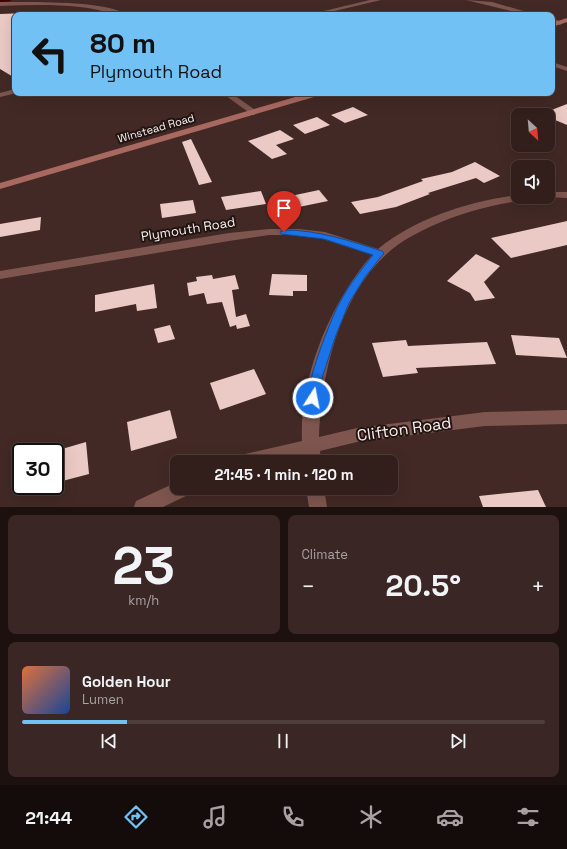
<!DOCTYPE html>
<html lang="en">
<head>
<meta charset="utf-8">
<style>
  :root { --surface:#321f1c; --page:#3a2725; --text:#f1f3f6; --muted:#a8a2a3; --line:#4d3d3b; --accent:#71c1f5 }
  body { margin:0; font-family:"Space Grotesk",sans-serif; background:var(--page); color:var(--text); height:100vh; display:flex; flex-direction:column; font-size:15px; white-space:nowrap }
  * { box-sizing:border-box; margin:0 }
  p { font-size:13px; color:var(--muted) }
  .icon { flex:none; width:22px; height:22px; fill:none; stroke:currentColor; stroke-width:2; stroke-linecap:round; stroke-linejoin:round }
  .map { position:relative; height:507px; overflow:hidden }
  .sheet { display:flex; flex-direction:column; gap:8px; padding:8px; background:#1c110f; flex:1 }
  .sheet>* { flex:none }
  .top-card { position:absolute; left:12px; top:12px; width:543px; height:84px; border-radius:8px; box-shadow:0 4px 16px #0002,0 0 0 1px var(--line); background:#71c1f5; color:#111; overflow:hidden }
  .needle { width:26px; rotate:154deg }
  .fabs { position:absolute; left:511px; top:108px; display:grid; gap:8px }
  .fabs a { display:grid; place-items:center; width:44px; height:44px; border-radius:8px; background:var(--surface); box-shadow:0 4px 16px #0002,0 0 0 1px var(--line); font-size:20px }
  .speed { position:absolute; left:12px; top:443px; display:flex; gap:8px; font-size:20px; font-weight:700; text-align:center }
  .speed>* { display:grid; place-content:center; width:52px; height:52px; border-radius:50%; background:var(--surface); box-shadow:0 4px 16px #0002,0 0 0 1px var(--line); line-height:1 }
  .speed .limit { border:2px solid #111; border-radius:6px; background:#fff; color:#111 }
  .pin { position:absolute; display:grid; place-items:center; width:34px; height:34px; color:#fff; margin:-41px -17px; border-radius:50% 50% 50% 0; rotate:-45deg; box-shadow:0 0 4px #0007 }
  .pin .icon { rotate:45deg }
  .me { position:absolute; width:44px; margin:-22px; rotate:11deg; stroke-linejoin:round; filter:drop-shadow(0 0 3px #0008) }
  .turn { display:flex; align-items:center; gap:14px; height:84px; padding:0 12px; font-size:18px }
  .turn .icon { width:52px; height:52px; stroke-width:2.5 }
  .turn b { display:block; font-size:28px; line-height:34px }
  .big { font-size:30px; font-weight:700; line-height:1.1 }
  .sheet .tile { flex:1; display:flex; flex-direction:column; justify-content:center; gap:6px; min-width:0; padding:0 14px; border-radius:8px; background:var(--page) }
  .sheet .dial { align-items:center; gap:0 }
  .dial b { font-size:52px; line-height:1 }
  .song { display:flex; align-items:center; gap:12px }
  .cover { width:48px; height:48px; border-radius:6px; background:linear-gradient(135deg,hsl(20 70% 55%),hsl(220 70% 35%)) }
  .played { height:4px; border-radius:2px; background:linear-gradient(90deg,var(--accent) 20%,var(--line) 20%) }
  .keys { display:flex; justify-content:space-around; direction:ltr }
  .heat { display:flex; justify-content:space-between; align-items:center; font-size:22px; direction:ltr }
  .sheet .tiles { flex:1; display:grid; gap:8px; grid-template-columns:1fr 1fr }
  .tile:last-child { grid-column:span 2 }
  .trip { position:absolute; left:170px; top:455px; width:228px; height:40px; border-radius:8px; background:var(--surface); box-shadow:0 4px 16px #0002,0 0 0 1px var(--line); font-weight:700; line-height:40px; text-align:center }
  .tab-bar { display:flex; height:64px; justify-content:space-around; align-items:center; background:#140c0b; color:var(--muted) }
  .tab-bar .icon { width:28px; height:28px }
  .tab-bar .active { color:var(--accent) }
  .tab-bar b { font-size:18px; color:var(--text) }
  .map>svg:first-child { display:block }
  .lines { fill:none; stroke-linecap:round; stroke-linejoin:round }
  .stream { stroke:#400000; stroke-width:2.5 }
  .building { fill:#ebc9c4 }
  .street { fill:#7e554f; fill-rule:evenodd }
  .secondary { fill:#a86960; fill-rule:evenodd }
  .route { fill:#1a73e8; stroke:#114b97 }
  .labels { text-anchor:middle; dominant-baseline:central; stroke-width:4; stroke-linejoin:round; paint-order:stroke }
  .far-street-label { font-size:11px; fill:#fdefec; stroke:#211513 }
  .street-label { font-size:13px; fill:#fdefec; stroke:#211513 }
  .near-street-label { font-size:16px; fill:#fdefec; stroke:#211513 }
</style>
</head>
<body>
<div class="map">
<svg width="567" height="507" viewBox="0 0 567 507">
  <rect width="100%" height="100%" fill="#422925"/>
  <g class="lines">
    <polyline class="stream" points="0,1 10,0"/>
  </g>
  <g class="building">
    <polygon points="54,12 48,15 15,15 15,78 0,69 0,14"/>
    <polygon points="567,104 567,125 548,117 548,115 541,114"/>
    <polygon points="353,107 368,115 345,123 331,115"/>
    <polygon points="317,117 330,125 305,134 293,125"/>
    <polygon points="280,130 294,139 276,145 287,154 272,159 248,141"/>
    <polygon points="191,139 212,182 199,185 182,142"/>
    <polygon points="475,162 500,176 484,183 476,178 428,193 430,194 396,207 360,214 351,202 378,197 423,181 421,179 452,172"/>
    <polygon points="319,190 328,201 294,208 286,197"/>
    <polygon points="261,191 266,204 226,210 221,197"/>
    <polygon points="193,200 196,213 162,218 160,204"/>
    <polygon points="41,217 40,230 0,237 0,224"/>
    <polygon points="567,221 567,245 511,258 491,238"/>
    <polygon points="476,254 500,266 484,282 495,298 475,301 470,293 447,281"/>
    <polygon points="272,274 307,275 307,291 293,291 293,296 269,295"/>
    <polygon points="212,275 213,279 235,275 239,289 232,290 236,317 246,314 250,326 237,329 236,325 230,327 222,302 207,304 204,293 189,296 187,283 197,281 196,277"/>
    <polygon points="154,284 157,308 137,311 136,304 95,312 95,295"/>
    <polygon points="170,325 175,339 158,343 154,329"/>
    <polygon points="511,335 559,338 567,358 516,355"/>
    <polygon points="406,340 408,346 487,342 496,364 416,368 418,373 383,377 372,343"/>
    <polygon points="254,369 266,394 220,410 210,383"/>
    <polygon points="170,410 177,438 131,451 127,422"/>
    <polygon points="86,442 89,474 55,483 55,451"/>
    <polygon points="538,490 546,507 483,507 479,496"/>
  </g>
  <g class="lines">
    <g class="street">
      <polygon points="370,0 381,0 318,15 307,15"/>
      <polygon points="466,0 492,2 537,15 527,15"/>
      <path d="M0 2C29 2 106 0 128 15 112 15 96 8 80 7 53 4 27 5 0 6Z"/>
      <polygon points="552,18 562,22 563,23 560,25 552,22"/>
      <polygon points="552,62 567,67 567,71 552,66"/>
      <polygon points="15,89 15,93 17,93 0,97 0,93"/>
      <polygon points="222,93 231,93 258,112 254,115 251,114"/>
      <polygon points="548,192 567,192 567,198 544,197 548,197"/>
      <path d="M518 195V197H529L528 199C516 202 504 203 492 206 465 212 437 222 412 236 345 272 321 366 319 437L357 428 485 412 567 410V424L485 426 357 442 320 451 321 462H303V456L277 462H236L239 456 245 454 302 441C299 378 331 301 372 255L323 239 299 235H269L229 241 0 279V271L229 233 269 229H299L325 232 378 249C416 218 470 201 518 195Z"/>
      <polygon points="177,482 177,488 193,488 190,494 163,507 134,507 136,501"/>
      <polygon points="306,488 324,488 327,507 309,507"/>
    </g>
    <g class="secondary">
      <polygon points="567,18 567,22 552,27 552,23"/>
      <polygon points="309,93 322,93 321,95 0,189 0,183"/>
    </g>
  </g>
  <path class="route" d="M284 230C319 230 350 241 382 251L384 253 365 277 349 303 336 335 323 375 317 401 313 402 309 401C303 389 332 316 340 302 349 285 361 270 373 255L324 239 281 234 280 232Z"/>
  <g class="labels">
    <g class="far-street-label">
      <text transform="translate(156 128) rotate(-16)">Winstead Road</text>
    </g>
    <g class="street-label">
      <text transform="translate(188 229) rotate(-9)">Plymouth Road</text>
    </g>
    <g class="near-street-label">
      <text transform="translate(404 429) rotate(-8)">Clifton Road</text>
    </g>
  </g>
</svg>
<div class="fabs">
<a><svg class="needle" viewBox="-14 -14 28 28"><path d="M0-13l5 13h-10z" fill="#e53935"/><path d="M0 13l5-13h-10z" fill="#a8a2a3"/></svg></a>
<a><svg class="icon" aria-label="sound" viewBox="0 0 24 24"><path d="M4 9h4l5-4v14l-5-4H4zM17 9q2 3 0 6"/></svg></a>
</div>
<div class="speed"><div class="limit">30</div></div>
<div class="pin" style="left:284px;top:232px;background:#d93025"><svg class="icon" aria-label="arrive" viewBox="0 0 24 24"><path d="M6 21V4h12l-3 4 3 4H6"/></svg></div>
<svg class="me" style="left:313px;top:398px" viewBox="-20 -20 40 40"><circle r="17" fill="#1a73e8" stroke="#fff" stroke-width="3"/><path d="M0-11L8 9 0 5-8 9z" fill="#fff"/></svg>
<div class="trip">21:45 · 1 min · 120 m</div>
<div class="top-card">
<div class="turn"><svg class="icon" aria-label="left" viewBox="0 0 24 24"><path d="M17 20v-9H6M10 6l-5 5 5 5"/></svg><div><b>80 m</b>Plymouth Road</div></div>
</div>
</div>
<section class="sheet">
<div class="tiles">
<div class="tile dial"><b>23</b><p>km/h</p></div>
<div class="tile"><p>Climate</p>
<div class="heat"><a>−</a><b class="big">20.5°</b><a>+</a></div>
</div>
<div class="tile">
<div class="song"><i class="cover"></i><div><b>Golden Hour</b><p>Lumen</p></div></div>
<div class="played"></div>
<div class="keys"><svg class="icon" aria-label="previous" viewBox="0 0 24 24"><path d="M18 5L8 12l10 7zM5 5v14"/></svg><svg class="icon" aria-label="pause" viewBox="0 0 24 24"><path d="M8 5v14M16 5v14"/></svg><svg class="icon" aria-label="next" viewBox="0 0 24 24"><path d="M6 5l10 7-10 7zM19 5v14"/></svg></div>
</div>
</div>
</section>
<nav class="tab-bar">
<b>21:44</b>
<svg class="icon active" aria-label="directions" viewBox="0 0 24 24"><path d="M12 3l9 9-9 9-9-9zM9 14v-3h6M13 9l2 2-2 2"/></svg>
<svg class="icon" aria-label="music" viewBox="0 0 24 24"><path d="M9 18V5l10-2v13"/><circle cx="6" cy="18" r="3"/><circle cx="16" cy="16" r="3"/></svg>
<svg class="icon" aria-label="phone" viewBox="0 0 24 24"><path d="M5 4h4l2 5-3 2q2 4 5 5l2-3 5 2v4C11 20 4 13 5 4z"/></svg>
<svg class="icon" aria-label="climate" viewBox="0 0 24 24"><path d="M12 3v18M4 7l16 10M4 17L20 7"/></svg>
<svg class="icon" aria-label="car" viewBox="0 0 24 24"><path d="M5 17H2v-5l4-1 3-4h7l3 4 3 1v5h-3M9 17h6M6 11h13"/><circle cx="7" cy="17" r="2"/><circle cx="17" cy="17" r="2"/></svg>
<svg class="icon" aria-label="filters" viewBox="0 0 24 24"><path d="M4 7h16M4 17h16"/><circle cx="9" cy="7" r="2"/><circle cx="15" cy="17" r="2"/></svg>
</nav>
</body>
</html>
